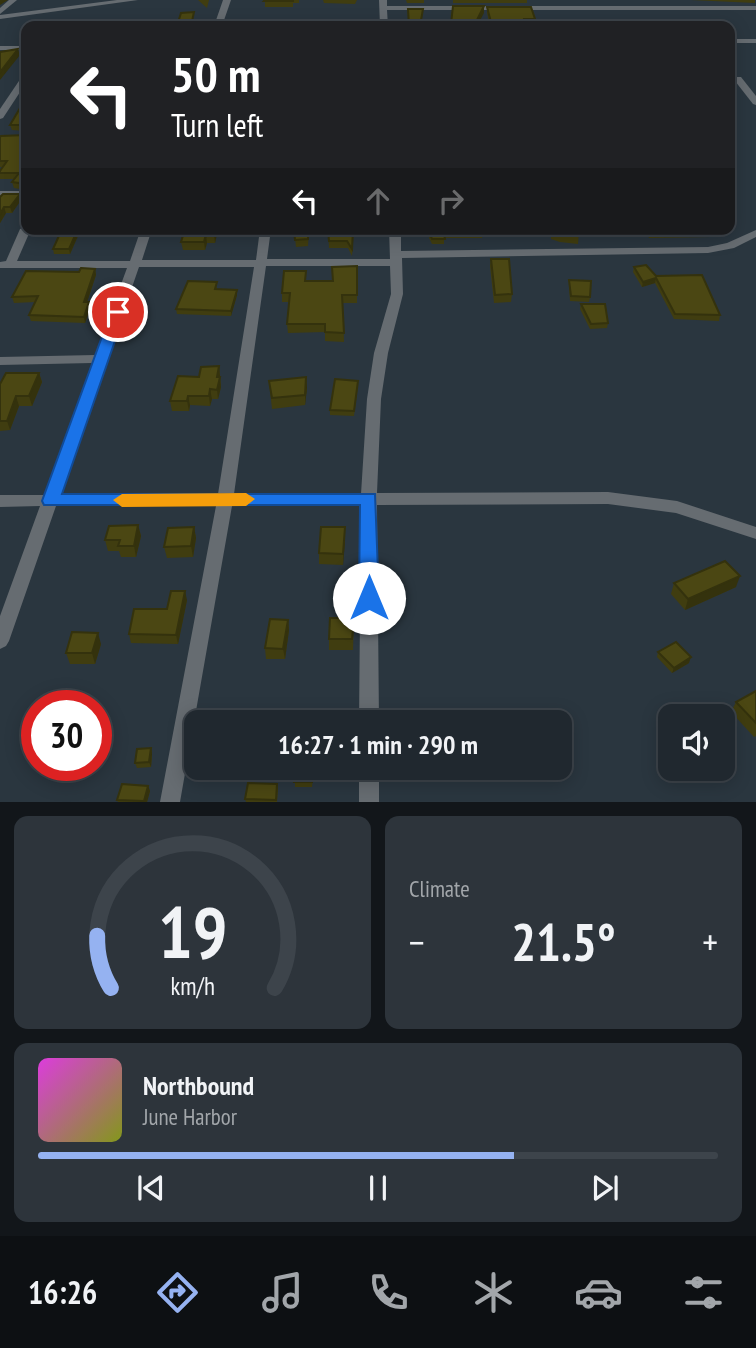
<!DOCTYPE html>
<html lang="en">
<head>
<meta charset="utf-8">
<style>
  :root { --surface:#20282f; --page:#2d343b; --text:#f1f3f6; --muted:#a2a6aa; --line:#3d444b; --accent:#95b2f1 }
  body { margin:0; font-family:"PT Sans Narrow",sans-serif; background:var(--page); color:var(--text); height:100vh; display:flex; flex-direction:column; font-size:26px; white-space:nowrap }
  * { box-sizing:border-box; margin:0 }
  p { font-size:23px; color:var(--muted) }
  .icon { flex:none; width:38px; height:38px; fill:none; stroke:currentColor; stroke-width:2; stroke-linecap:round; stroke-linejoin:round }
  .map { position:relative; height:802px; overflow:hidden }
  .side { display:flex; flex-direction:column; gap:14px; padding:14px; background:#12161a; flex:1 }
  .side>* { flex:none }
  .banner { position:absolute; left:21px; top:21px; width:714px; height:214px; border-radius:14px; box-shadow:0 4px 18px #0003,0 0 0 2px var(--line); background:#202124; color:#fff; overflow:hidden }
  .tools { position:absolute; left:658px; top:704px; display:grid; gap:14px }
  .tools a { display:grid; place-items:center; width:77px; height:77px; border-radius:14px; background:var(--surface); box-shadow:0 4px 18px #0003,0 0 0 2px var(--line); font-size:35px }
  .speed { position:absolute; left:21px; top:690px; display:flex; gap:14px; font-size:35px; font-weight:700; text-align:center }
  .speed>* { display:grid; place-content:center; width:91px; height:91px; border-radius:50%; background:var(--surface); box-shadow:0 4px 18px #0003,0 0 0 2px var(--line); line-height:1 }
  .speed .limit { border:10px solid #d22; background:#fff; color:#111 }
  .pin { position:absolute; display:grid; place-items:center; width:60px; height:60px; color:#fff; margin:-30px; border:4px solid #fff; border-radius:50%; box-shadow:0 2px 7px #0007 }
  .me { position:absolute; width:77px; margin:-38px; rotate:0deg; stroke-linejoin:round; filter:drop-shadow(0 0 5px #0008) }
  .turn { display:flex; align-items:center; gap:24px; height:147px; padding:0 35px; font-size:32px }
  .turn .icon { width:91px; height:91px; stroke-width:2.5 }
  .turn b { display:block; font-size:49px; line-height:60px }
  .lanes { display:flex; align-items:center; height:66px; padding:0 35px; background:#0003; justify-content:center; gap:35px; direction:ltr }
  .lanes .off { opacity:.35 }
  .big { font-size:52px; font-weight:600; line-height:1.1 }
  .side .widget { flex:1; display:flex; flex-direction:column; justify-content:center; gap:10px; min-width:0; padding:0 24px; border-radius:14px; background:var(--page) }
  .side .dial { align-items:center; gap:0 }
  .dial svg { height:182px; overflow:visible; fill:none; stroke:var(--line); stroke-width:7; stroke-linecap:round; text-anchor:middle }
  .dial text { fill:var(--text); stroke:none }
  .song { display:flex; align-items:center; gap:21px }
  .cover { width:84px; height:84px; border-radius:10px; background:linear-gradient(135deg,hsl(300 70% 55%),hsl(70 70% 35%)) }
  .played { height:7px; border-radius:4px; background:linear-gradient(90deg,var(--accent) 70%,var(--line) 70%) }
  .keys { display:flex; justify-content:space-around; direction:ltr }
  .heat { display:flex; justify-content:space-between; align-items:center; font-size:38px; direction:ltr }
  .side .tiles { flex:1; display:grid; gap:14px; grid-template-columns:1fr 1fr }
  .widget:last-child { grid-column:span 2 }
  .trip { position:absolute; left:184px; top:710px; width:388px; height:70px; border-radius:14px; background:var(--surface); box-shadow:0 4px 18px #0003,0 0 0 2px var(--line); font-weight:600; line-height:70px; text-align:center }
  .tabs { display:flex; height:112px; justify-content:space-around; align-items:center; background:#0d1013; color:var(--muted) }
  .tabs .icon { width:49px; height:49px }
  .tabs .selected { color:var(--accent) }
  .tabs b { font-size:32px; color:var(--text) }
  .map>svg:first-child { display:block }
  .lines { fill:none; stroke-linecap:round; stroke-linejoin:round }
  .street { fill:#666c71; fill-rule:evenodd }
  .wall { fill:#403d10 }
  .shaded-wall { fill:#34320d }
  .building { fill:#4b4713; stroke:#34320d; stroke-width:2 }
  .route { fill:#1a73e8; stroke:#114b97; stroke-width:2 }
  .slow { fill:#f59e0b }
</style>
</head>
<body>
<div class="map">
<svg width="756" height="802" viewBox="0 0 756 802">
  <rect width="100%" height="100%" fill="#2a363f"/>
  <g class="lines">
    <g class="street">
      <polygon points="9,0 17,0 0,14 0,8"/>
      <polygon points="117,0 138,0 0,19 0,15"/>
      <polygon points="223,0 231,0 222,26 214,26"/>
      <polygon points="379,0 387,0 387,6 756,6 756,10 387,10 388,26 380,26"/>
      <rect x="730" y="39" width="26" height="4"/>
      <rect x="0" y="46" width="26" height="4"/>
      <polygon points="23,75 26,75 26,83 3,118 0,119 0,109"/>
      <polygon points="735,77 741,77 756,96 756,105 753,104 735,81"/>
      <rect x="0" y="191" width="26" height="6"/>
      <path d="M26 226V229H31L17 261H130L141 229H152L142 260H256L260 229H271L267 259H390L389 229H401V251L708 247 727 243 756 230V237L734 248 708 253 402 258 403 294 388 353 381 399 377 493 608 492 677 501 756 527V539L676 513 608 504 377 505 379 723H359L361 505 232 506 180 802H160L216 506H56L9 641 6 646 0 649V616L40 506 0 507V495H44L92 363 0 365V357L95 355 127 268H0V262L6 261 20 229ZM266 266H390L391 294 374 353 367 399 361 494H234ZM139 267H254L218 494 60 495Z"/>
      <rect x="359" y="768" width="20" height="34"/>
    </g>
  </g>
  <g class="wall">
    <polygon points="198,0 209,0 207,8"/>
    <polygon points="265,0 299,0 299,3 293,3 293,7 265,7"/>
    <polygon points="323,0 357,0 355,4 324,3"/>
    <polygon points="406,0 424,0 424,3 407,3"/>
    <polygon points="453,0 587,0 527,0 527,3 453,3"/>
    <polygon points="691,0 755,0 755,3"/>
    <polygon points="487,7 535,19 535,25 490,26 487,13"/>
    <polygon points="26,98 26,131 12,130 10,125"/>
    <polygon points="26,135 26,190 14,188 12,182 14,179 0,179 0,171 3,167 0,167 0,137"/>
    <polygon points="20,194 21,200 12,213 6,213 0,223 0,197"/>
    <polygon points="81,229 70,254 54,254 53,249"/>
    <polygon points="185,229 218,229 215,243 207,243 205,250 183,250 181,242"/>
    <polygon points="294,229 309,229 308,246 296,247"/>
    <polygon points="328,229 354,229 352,256 348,248 329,248"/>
    <polygon points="483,229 482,238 444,238 444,244 432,244 429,238 430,234"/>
    <polygon points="528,229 607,229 607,232 579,232 578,244 560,242 551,239 551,236 530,236"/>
    <polygon points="645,229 712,229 710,237 649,238"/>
    <polygon points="491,259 512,294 511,302 494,303 490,266"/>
    <polygon points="357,266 357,303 343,303 344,342 325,341 325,332 288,333 287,324 290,302 282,302 282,293 306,281 332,281"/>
    <polygon points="634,267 656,276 720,315 719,321 674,319 655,283 642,287 633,272"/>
    <polygon points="95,269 96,275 87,302 90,308 85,323 31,321 29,315 35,302 14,303 12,297 79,272"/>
    <polygon points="569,280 590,297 589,302 570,301 569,285"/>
    <polygon points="217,287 217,289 237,290 237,295 231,316 177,314 176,309"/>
    <polygon points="581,304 608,323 607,328 590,329 580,309"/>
    <polygon points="219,366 221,387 218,399 212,399 210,406 190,405 189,411 172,411 170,401 199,377"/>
    <polygon points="39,373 42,382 32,406 19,406 10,430 0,431 0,384"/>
    <polygon points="269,381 307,388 305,405 272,409"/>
    <polygon points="358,386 354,416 330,415 330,410"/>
    <polygon points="138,525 141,536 136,557 121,557 119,551 108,551 105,540"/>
    <polygon points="194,527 196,538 193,557 167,558 164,547"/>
    <polygon points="345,538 343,565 319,564 319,553"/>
    <polygon points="674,583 736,587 685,610 671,594"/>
    <polygon points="187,600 178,644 131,643 129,634 167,609"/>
    <polygon points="354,618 353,650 329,650 329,639"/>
    <polygon points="288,620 289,630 285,659 266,659 265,648"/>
    <polygon points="101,644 95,664 70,664 66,653"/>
    <polygon points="658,652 689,663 672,673 657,657"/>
    <polygon points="756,691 756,736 754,737 731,712 736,702"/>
    <polygon points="151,748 152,754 151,767 137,768 135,763"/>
    <polygon points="37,765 81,765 78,771 67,772 67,777 40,772"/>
    <polygon points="295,768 314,768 312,787 295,787"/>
    <polygon points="277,784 278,789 277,802 246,802 245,799"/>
    <polygon points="148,786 150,791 147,802 118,802 117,800"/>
  </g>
  <g class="shaded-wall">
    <polygon points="0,0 8,0 0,5"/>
    <polygon points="484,6 484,13 477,26 474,26"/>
    <polygon points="18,49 20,55 0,80 0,72"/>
    <polygon points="20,194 21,200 12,213 10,207"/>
    <polygon points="4,207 6,213 0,223 0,214"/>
    <polygon points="78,229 81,229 70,254 69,249"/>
    <polygon points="215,229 218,229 215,243 214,234"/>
    <polygon points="206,234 207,243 205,250 204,242"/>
    <polygon points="95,269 96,275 85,308 84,302"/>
    <polygon points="656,278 655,283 642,287 643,282"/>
    <polygon points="237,290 237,295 231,316 231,311"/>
    <polygon points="89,302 90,308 85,323 84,317"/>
    <polygon points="219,366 221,387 218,399 217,390"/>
    <polygon points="39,373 42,382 32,406 29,396"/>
    <polygon points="306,377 307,388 305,405 305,395"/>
    <polygon points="210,389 212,399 210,406 209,396"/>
    <polygon points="16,396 19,406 10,430 7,421"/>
    <polygon points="188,396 190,405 189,411 187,401"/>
    <polygon points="138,525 141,536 136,557 134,546"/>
    <polygon points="194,527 196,538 193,557 191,546"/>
    <polygon points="345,527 345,538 343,565 343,554"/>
    <polygon points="740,576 736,587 685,610 688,599"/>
    <polygon points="185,591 187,600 178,644 176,635"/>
    <polygon points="288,620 289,630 285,659 283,649"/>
    <polygon points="98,633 101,644 95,664 92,653"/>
    <polygon points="691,657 689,663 672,673 674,668"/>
    <polygon points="151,748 152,754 151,767 149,762"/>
    <polygon points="63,765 65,765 67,772 67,777"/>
    <polygon points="76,765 81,765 78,771"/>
    <polygon points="148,786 150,791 147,802 144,802"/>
  </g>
  <g class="building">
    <polygon points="265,0 293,0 293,1 264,1"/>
    <polygon points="453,6 484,6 474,26 451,24"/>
    <polygon points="487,7 531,7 535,19 524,19 525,25 506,24 507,26 492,26"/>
    <polygon points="408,9 423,9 420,26 409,26"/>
    <polygon points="194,12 191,26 177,26 181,13"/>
    <polygon points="18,49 0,72 0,52"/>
    <polygon points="26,98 26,125 10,125"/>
    <polygon points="26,135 25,138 26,138 26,184 12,182 19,173 0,173 0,171 7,161 0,161 0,137 1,136"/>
    <polygon points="3,194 20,194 10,207 4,207 0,214 0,197"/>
    <polygon points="62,229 78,229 69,249 53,249"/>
    <polygon points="185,229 215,229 214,234 206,234 204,242 181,242"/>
    <polygon points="294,229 308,229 308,239 295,240"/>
    <polygon points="328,229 353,229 352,249 347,241 329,241"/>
    <polygon points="431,229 483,229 483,234 444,234 445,239 432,239 430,234"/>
    <polygon points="558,229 579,229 580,232 561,230"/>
    <polygon points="491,259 509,259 512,294 495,295"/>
    <polygon points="646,265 656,276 702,275 720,315 675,314 656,278 643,282 634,267"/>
    <polygon points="357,266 357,295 342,295 344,333 325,332 325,324 287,324 290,293 282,293 284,271 306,271 305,281 333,281 332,267"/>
    <polygon points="81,268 95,269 84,302 89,302 84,317 29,315 38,296 12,297 26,271 79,272"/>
    <polygon points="569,280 591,281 590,297 571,296"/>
    <polygon points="188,281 217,282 215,289 237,290 231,311 176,309"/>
    <polygon points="581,304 605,304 608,323 591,324"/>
    <polygon points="219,366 217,377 220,377 217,390 210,389 209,396 188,396 187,401 170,401 178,376 199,377 201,367"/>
    <polygon points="6,373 39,373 29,396 16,396 7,421 0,421 0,384"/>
    <polygon points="306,377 305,395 272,398 269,381"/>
    <polygon points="335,379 358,381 354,411 330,410"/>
    <polygon points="138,525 134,546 118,546 120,540 105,540 109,526"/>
    <polygon points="194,527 191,546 164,547 168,528"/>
    <polygon points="321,527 345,527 343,554 319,553"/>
    <polygon points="725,561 740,576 688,599 674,583"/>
    <polygon points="171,591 185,591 176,635 129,634 134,609 167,609"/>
    <polygon points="330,618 354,618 352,639 329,639"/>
    <polygon points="270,619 288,620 283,649 265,648"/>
    <polygon points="72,632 98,633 92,653 66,653"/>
    <polygon points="676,642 691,657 674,668 658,652"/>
    <polygon points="756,691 756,723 736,702"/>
    <polygon points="151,748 149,762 135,763 137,749"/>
    <polygon points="295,768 313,768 312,782 294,782"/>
    <polygon points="248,783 277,784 276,800 245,799"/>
    <polygon points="122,784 148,786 144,801 117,800"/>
  </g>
  <polygon class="route" points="118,308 125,312 62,494 375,494 379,598 376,604 362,604 359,598 360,505 44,505 42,501 111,312"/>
  <polygon class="slow" points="246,493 255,499 246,506 122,507 113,500 122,494"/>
</svg>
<div class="tools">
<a><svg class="icon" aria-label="sound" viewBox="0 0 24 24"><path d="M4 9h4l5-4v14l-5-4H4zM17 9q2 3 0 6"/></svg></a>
</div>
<div class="speed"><div class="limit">30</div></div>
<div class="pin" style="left:118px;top:312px;background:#d93025"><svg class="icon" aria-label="arrive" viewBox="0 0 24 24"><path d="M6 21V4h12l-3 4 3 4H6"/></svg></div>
<svg class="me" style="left:369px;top:598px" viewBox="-20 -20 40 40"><circle r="19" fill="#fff"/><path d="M0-13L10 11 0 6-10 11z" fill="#1a73e8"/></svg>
<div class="trip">16:27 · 1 min · 290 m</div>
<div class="banner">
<div class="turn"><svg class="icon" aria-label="left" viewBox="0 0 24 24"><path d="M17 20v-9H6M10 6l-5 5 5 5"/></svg><div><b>50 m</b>Turn left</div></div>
<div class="lanes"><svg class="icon" aria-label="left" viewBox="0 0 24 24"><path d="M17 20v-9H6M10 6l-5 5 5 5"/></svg><svg class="icon off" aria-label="ahead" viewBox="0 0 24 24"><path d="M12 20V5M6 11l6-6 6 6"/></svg><svg class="icon off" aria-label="right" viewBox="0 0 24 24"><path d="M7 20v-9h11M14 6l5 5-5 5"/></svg></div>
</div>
</div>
<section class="side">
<div class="tiles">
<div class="widget dial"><svg viewBox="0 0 100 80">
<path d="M14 69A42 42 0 1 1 86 69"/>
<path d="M14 69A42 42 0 0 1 8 46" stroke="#95b2f1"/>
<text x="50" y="56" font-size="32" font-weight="700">19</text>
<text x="50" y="72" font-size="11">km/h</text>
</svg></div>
<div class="widget"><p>Climate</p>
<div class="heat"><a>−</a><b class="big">21.5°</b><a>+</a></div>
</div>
<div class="widget">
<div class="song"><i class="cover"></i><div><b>Northbound</b><p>June Harbor</p></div></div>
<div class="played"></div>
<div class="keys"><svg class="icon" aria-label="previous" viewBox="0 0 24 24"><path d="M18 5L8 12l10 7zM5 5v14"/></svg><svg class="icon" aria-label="pause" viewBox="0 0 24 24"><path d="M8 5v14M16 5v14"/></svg><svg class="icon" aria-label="next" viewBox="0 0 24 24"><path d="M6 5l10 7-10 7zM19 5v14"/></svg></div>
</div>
</div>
</section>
<nav class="tabs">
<b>16:26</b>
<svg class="icon selected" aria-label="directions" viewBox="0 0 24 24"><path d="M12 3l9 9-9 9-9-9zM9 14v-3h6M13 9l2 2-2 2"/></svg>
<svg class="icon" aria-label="music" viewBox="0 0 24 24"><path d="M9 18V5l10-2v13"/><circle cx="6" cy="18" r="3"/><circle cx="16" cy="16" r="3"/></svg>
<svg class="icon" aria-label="phone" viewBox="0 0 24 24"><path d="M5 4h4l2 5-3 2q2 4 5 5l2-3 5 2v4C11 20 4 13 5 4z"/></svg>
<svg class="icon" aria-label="climate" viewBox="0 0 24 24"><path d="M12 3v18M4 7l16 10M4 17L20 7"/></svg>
<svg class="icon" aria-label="car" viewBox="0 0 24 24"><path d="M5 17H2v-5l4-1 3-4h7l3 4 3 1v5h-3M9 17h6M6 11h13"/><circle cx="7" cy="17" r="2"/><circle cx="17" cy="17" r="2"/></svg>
<svg class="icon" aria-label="filters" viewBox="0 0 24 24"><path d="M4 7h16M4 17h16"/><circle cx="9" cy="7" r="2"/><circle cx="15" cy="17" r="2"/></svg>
</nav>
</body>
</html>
